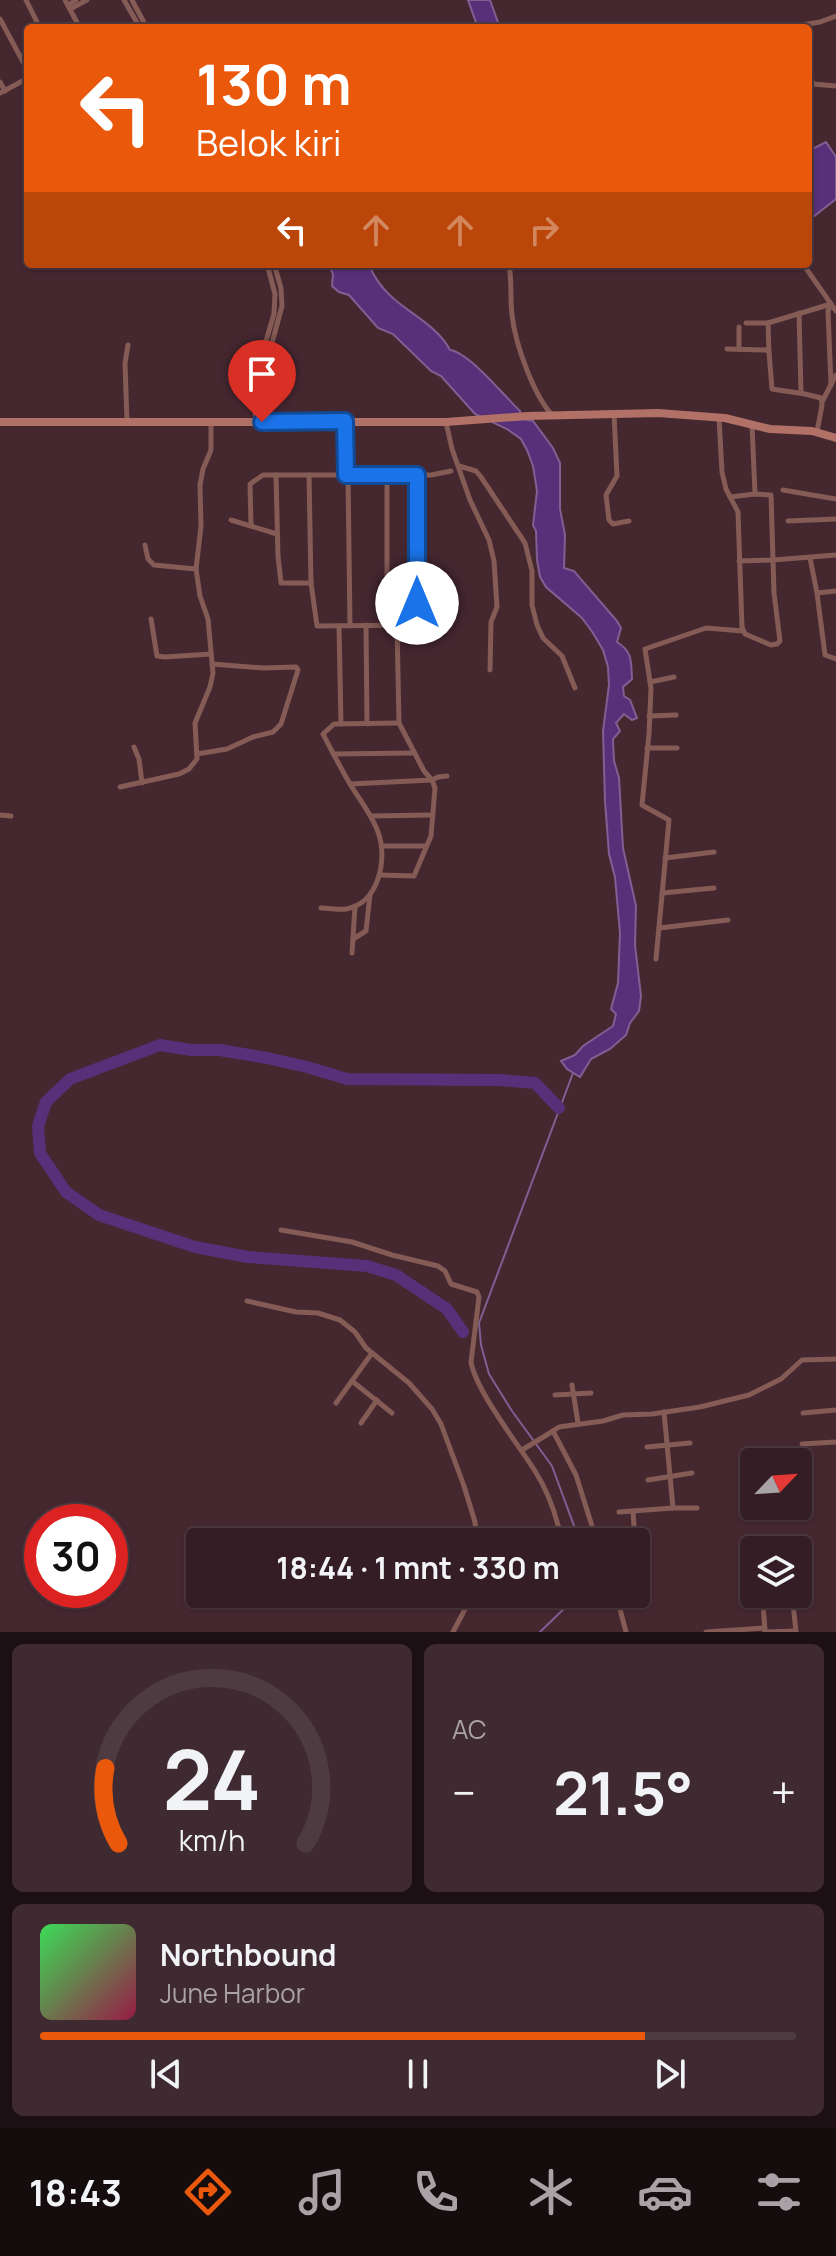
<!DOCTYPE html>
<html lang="id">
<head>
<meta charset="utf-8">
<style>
  :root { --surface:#341d24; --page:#3f2a31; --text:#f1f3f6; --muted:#a9a2a6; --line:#4e3b41; --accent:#ea580c }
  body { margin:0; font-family:Manrope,sans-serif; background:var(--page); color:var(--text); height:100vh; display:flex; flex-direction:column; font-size:30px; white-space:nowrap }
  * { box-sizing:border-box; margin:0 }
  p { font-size:26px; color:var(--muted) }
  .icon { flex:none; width:44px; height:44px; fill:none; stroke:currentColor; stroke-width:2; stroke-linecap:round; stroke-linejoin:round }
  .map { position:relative; height:1632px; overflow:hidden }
  .panel { display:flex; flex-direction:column; gap:12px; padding:12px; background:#1d1014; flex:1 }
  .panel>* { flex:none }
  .hud { position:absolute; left:24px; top:24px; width:788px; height:244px; border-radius:8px; box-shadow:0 2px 6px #0004,0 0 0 2px var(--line); background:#ea580c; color:#fff; overflow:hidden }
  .needle { width:52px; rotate:65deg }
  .controls { position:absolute; left:740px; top:1448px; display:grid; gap:16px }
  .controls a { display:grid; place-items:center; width:72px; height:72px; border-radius:8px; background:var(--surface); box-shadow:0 2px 6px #0004,0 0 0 2px var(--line); font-size:40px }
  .speed { position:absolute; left:24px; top:1504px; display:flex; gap:16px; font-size:40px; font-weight:700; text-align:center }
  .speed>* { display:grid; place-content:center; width:104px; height:104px; border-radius:50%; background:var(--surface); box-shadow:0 2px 6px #0004,0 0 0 2px var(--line); line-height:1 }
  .speed .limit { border:12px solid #d22; background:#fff; color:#111 }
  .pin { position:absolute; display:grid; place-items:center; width:68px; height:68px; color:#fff; margin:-82px -34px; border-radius:50% 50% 50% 0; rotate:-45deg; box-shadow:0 0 8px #0007 }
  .pin .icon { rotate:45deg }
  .me { position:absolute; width:88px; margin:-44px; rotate:0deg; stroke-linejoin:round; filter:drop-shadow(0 0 6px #0008) }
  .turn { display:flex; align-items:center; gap:28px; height:168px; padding:0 40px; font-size:36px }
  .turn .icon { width:104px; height:104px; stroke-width:2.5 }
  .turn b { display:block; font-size:56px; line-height:68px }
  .lanes { display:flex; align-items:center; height:76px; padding:0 40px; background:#0003; justify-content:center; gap:40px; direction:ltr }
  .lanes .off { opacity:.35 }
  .big { font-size:60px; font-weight:700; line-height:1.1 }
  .panel .tile { flex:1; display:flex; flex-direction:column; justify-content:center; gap:12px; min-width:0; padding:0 28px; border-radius:12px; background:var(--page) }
  .panel .dial { align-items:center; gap:0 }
  .dial svg { height:208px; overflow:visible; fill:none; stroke:var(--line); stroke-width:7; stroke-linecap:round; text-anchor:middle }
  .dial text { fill:var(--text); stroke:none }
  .song { display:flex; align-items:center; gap:24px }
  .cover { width:96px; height:96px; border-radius:12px; background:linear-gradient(135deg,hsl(130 70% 55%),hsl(340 70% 35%)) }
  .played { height:8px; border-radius:4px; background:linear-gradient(90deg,var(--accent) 80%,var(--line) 80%) }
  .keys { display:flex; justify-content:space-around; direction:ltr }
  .heat { display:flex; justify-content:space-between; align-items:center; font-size:44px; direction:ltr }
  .panel .tiles { flex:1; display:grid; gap:12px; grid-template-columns:1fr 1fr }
  .tile:last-child { grid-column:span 2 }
  .trip { position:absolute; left:186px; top:1528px; width:464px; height:80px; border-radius:8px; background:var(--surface); box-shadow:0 2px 6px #0004,0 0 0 2px var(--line); font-weight:700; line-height:80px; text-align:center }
  .tabs { display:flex; height:128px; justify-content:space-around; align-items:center; background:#150c0e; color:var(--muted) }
  .tabs .icon { width:56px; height:56px }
  .tabs .on { color:var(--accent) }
  .tabs b { font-size:36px; color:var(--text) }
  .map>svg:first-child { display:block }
  .water { fill:#573079; stroke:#805f93; stroke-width:2 }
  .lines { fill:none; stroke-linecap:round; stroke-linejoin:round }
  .stream { stroke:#805f93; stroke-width:2 }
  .river { stroke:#573079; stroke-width:12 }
  .street { stroke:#845b55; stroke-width:5 }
  .secondary { stroke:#b17167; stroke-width:8 }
  .route-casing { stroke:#114b97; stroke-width:20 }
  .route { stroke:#1a73e8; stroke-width:14 }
</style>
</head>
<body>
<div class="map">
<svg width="836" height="1632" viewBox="0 0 836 1632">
  <rect width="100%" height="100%" fill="#452730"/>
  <g class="water">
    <polygon points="468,0 490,0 500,28 478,28"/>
    <polygon points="826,142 836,157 836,199 808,221 808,151"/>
    <path d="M328 264H364L370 267C388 309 431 315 450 350 470 353 504 396 520 411L522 419 533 421 553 448 560 463V509L565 535 564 568 574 571 617 621 621 628 617 642C633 652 631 662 632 679L623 687 624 696 630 700 637 718 632 720 624 714 616 723 620 731 613 739 614 761 619 778 623 848 636 906 635 945 641 996 639 1011 630 1023 626 1035 610 1049 591 1059 580 1077 567 1069 561 1061 575 1055 583 1046 613 1026 616 1014 611 1009 618 983 620 933 615 877 609 854 605 801 603 731 609 685 608 667 603 650 593 633 582 618 546 587 540 577 537 560 536 531 533 525 537 491 533 466 527 450 521 439 507 429 475 414 441 376 431 371 393 334 378 328 349 295 339 292 332 286 333 274Z"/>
  </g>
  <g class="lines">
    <g class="stream">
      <polyline points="573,1073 479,1323 481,1345 489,1374 512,1411 552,1466 580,1542"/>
      <polyline points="540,1632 575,1598 576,1594"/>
    </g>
    <polyline class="river" points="463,1332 447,1309 396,1275 367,1266 248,1257 195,1247 99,1215 66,1192 40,1153 38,1126 46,1102 70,1079 160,1045 191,1050 220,1050 267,1058 307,1067 347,1079 500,1080 535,1083 559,1108"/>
    <g class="street">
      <polyline points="26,0 40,28"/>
      <polyline points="65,0 80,28"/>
      <polyline points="124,0 140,28"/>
      <polyline points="132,0 147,28"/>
      <polyline points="68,5 76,0"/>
      <polyline points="70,9 87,0"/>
      <polyline points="0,19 28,71"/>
      <polyline points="783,28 820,22 836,16"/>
      <polyline points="808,67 813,84 836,86"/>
      <polyline points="0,82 5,91"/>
      <polyline points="0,93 28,78"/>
      <path d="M509 264C512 281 510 298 512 315 515 343 533 394 552 415"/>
      <polyline points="803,264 836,311"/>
      <polyline points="799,313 801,393"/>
      <polyline points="746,323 768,323"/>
      <polyline points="727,349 767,350 769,352 772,389 805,394 821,398 822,405 817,432"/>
      <polyline points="739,349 739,327"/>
      <polyline points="769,352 768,323 831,304 828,311 831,385"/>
      <polyline points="822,402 836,375"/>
      <polyline points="614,414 617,476 606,495 609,520 613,524 629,521"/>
      <polyline points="719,418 722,472 726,489 738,512 742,627 745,634 771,645 777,644 780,641 774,593 773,560 836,555"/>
      <polyline points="345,421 346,475"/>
      <polyline points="127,422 125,363 128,345"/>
      <polyline points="256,422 253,385 274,314 275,294 267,264"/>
      <polyline points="262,422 261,384 282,306 281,288 274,264"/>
      <polyline points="351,422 351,475"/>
      <polyline points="446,422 452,449 470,500 489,540 494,561 497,607 491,622 490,670"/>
      <polyline points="752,425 755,494"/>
      <polyline points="459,466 476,471 481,477 525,543 532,571 532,605 537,625 543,638 562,656 575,688"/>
      <polyline points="276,475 278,556 281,583 311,583"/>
      <polyline points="309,475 311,583 317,626 417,625 417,475"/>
      <polyline points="348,475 350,626"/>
      <polyline points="783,490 836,499"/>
      <polyline points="730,497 755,494 771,495 773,560 739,561"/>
      <polyline points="231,520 277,534"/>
      <polyline points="788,521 836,519"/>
      <polyline points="251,526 250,484 263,475 431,475 451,471"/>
      <polyline points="145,545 148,559 154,565 196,569"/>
      <polyline points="810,558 817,593 825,655 836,659"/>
      <polyline points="817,593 836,591"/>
      <polyline points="417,603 446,603"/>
      <polyline points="151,619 157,656 165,657 211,654"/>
      <polyline points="366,625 367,724"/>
      <polyline points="387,625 387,475"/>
      <polyline points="339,626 341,724"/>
      <polyline points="650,682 674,677"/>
      <polyline points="649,716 676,715"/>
      <polyline points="134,747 139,759 142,783"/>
      <polyline points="647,748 677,748"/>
      <polyline points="197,754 227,749 253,737 273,732 281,724 298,670 296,667 264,668 212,664"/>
      <polyline points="333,754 414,753"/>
      <polyline points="350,784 432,780 438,777 447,776"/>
      <polyline points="120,787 179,774 189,769 197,759 195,723 210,687 213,673 208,619 200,596 196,569 201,526 200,485 203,469 211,450 211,422"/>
      <polyline points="0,815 11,816"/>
      <polyline points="371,816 431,815"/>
      <polyline points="382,846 426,846"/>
      <polyline points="665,858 714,852"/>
      <polyline points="380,875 414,876 431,836 435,788 432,780 424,771 399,723 397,625"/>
      <polyline points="662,893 714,888"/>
      <path d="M321 908C329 908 339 910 346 909 379 904 388 858 378 832 372 815 359 799 350 784 340 767 332 751 323 734L334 724 399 723"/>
      <polyline points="659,928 728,920"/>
      <polyline points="353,939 366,931 370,895"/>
      <polyline points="352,953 355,906"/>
      <polyline points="656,959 669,820 642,805 649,734 651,688 645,649 706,628 743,631"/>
      <path d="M281 1230 352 1242 392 1255 438 1266 445 1271 451 1284 477 1292 479 1297 471 1362C476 1391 518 1444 535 1471 549 1493 557 1517 562 1542"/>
      <polyline points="247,1301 296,1312 318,1313 340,1320 355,1332 366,1348 409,1383 432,1409 441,1424 464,1486 475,1522 477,1542"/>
      <polyline points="352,1381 392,1413"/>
      <polyline points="572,1385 578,1423"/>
      <polyline points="555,1395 591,1393"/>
      <polyline points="336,1403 372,1353"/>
      <polyline points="664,1412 673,1508 697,1508"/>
      <polyline points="803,1413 836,1410"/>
      <polyline points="361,1423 377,1400"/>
      <polyline points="802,1444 836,1442"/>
      <polyline points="647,1447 690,1443"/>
      <polyline points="522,1450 553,1431"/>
      <polyline points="648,1480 692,1473"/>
      <polyline points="633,1511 635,1542"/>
      <polyline points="619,1512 673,1508"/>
      <polyline points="597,1542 576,1475 553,1431 559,1427 603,1421 623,1415 652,1414 700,1407 749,1395 781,1379 802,1360 836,1359"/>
      <polyline points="616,1594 626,1632"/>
      <polyline points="792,1594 796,1632"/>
      <polyline points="473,1595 507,1594"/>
      <polyline points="763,1604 765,1631"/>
      <polyline points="453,1632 473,1594"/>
      <polyline points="706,1632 765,1628"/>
      <polyline points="767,1632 795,1631"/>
    </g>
    <polyline class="secondary" points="0,422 446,422 528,416 658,413 725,418 770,429 812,431 836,438"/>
  </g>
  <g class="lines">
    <g class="route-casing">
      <polyline id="route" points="262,422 345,421 346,475 417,475 417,603"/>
    </g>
    <use href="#route" class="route"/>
  </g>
</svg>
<div class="controls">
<a><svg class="needle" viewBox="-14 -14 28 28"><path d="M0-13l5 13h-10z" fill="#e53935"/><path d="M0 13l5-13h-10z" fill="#a9a2a6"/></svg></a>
<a><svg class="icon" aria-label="layers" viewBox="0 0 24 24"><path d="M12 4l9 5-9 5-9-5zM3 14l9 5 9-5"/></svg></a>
</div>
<div class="speed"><div class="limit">30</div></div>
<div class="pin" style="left:262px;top:422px;background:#d93025"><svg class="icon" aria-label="arrive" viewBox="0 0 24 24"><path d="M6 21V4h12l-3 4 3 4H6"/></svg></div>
<svg class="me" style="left:417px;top:603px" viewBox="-20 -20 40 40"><circle r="19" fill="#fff"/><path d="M0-13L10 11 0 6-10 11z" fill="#1a73e8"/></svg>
<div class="trip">18:44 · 1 mnt · 330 m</div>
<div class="hud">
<div class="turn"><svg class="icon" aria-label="left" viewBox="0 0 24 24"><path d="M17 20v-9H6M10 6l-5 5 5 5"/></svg><div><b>130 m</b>Belok kiri</div></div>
<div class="lanes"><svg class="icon" aria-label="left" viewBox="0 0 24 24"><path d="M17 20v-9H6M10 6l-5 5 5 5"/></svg><svg class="icon off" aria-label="ahead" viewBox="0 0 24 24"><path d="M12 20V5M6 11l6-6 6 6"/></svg><svg class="icon off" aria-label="ahead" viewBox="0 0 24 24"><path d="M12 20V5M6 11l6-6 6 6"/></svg><svg class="icon off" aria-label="right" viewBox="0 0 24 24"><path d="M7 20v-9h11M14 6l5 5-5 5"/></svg></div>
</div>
</div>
<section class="panel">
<div class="tiles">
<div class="tile dial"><svg viewBox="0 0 100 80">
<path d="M14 69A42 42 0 1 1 86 69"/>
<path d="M14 69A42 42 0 0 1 9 40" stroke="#ea580c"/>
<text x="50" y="56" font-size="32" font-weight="700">24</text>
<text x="50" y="72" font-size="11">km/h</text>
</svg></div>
<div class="tile"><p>AC</p>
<div class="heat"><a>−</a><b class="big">21.5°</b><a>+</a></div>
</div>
<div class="tile">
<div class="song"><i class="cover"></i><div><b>Northbound</b><p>June Harbor</p></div></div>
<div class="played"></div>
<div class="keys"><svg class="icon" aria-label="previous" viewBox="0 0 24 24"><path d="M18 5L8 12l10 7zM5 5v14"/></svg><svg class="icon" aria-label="pause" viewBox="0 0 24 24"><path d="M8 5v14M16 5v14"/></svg><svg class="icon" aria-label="next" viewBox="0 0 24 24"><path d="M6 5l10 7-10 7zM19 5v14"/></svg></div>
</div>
</div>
</section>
<nav class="tabs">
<b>18:43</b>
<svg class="icon on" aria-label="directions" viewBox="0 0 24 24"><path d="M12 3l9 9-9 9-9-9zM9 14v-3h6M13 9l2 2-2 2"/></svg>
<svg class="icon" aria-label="music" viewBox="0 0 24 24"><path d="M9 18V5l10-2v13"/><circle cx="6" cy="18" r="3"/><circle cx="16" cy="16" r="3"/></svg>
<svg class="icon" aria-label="phone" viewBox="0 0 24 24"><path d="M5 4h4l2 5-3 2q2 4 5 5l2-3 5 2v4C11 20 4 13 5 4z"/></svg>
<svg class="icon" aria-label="climate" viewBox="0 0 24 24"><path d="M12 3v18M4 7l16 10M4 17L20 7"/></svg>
<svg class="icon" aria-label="car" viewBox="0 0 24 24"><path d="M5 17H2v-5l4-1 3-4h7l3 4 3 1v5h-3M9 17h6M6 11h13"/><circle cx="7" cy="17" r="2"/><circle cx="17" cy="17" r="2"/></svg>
<svg class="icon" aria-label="filters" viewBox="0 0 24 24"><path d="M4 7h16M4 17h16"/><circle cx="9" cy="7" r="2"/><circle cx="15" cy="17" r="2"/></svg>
</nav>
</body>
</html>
